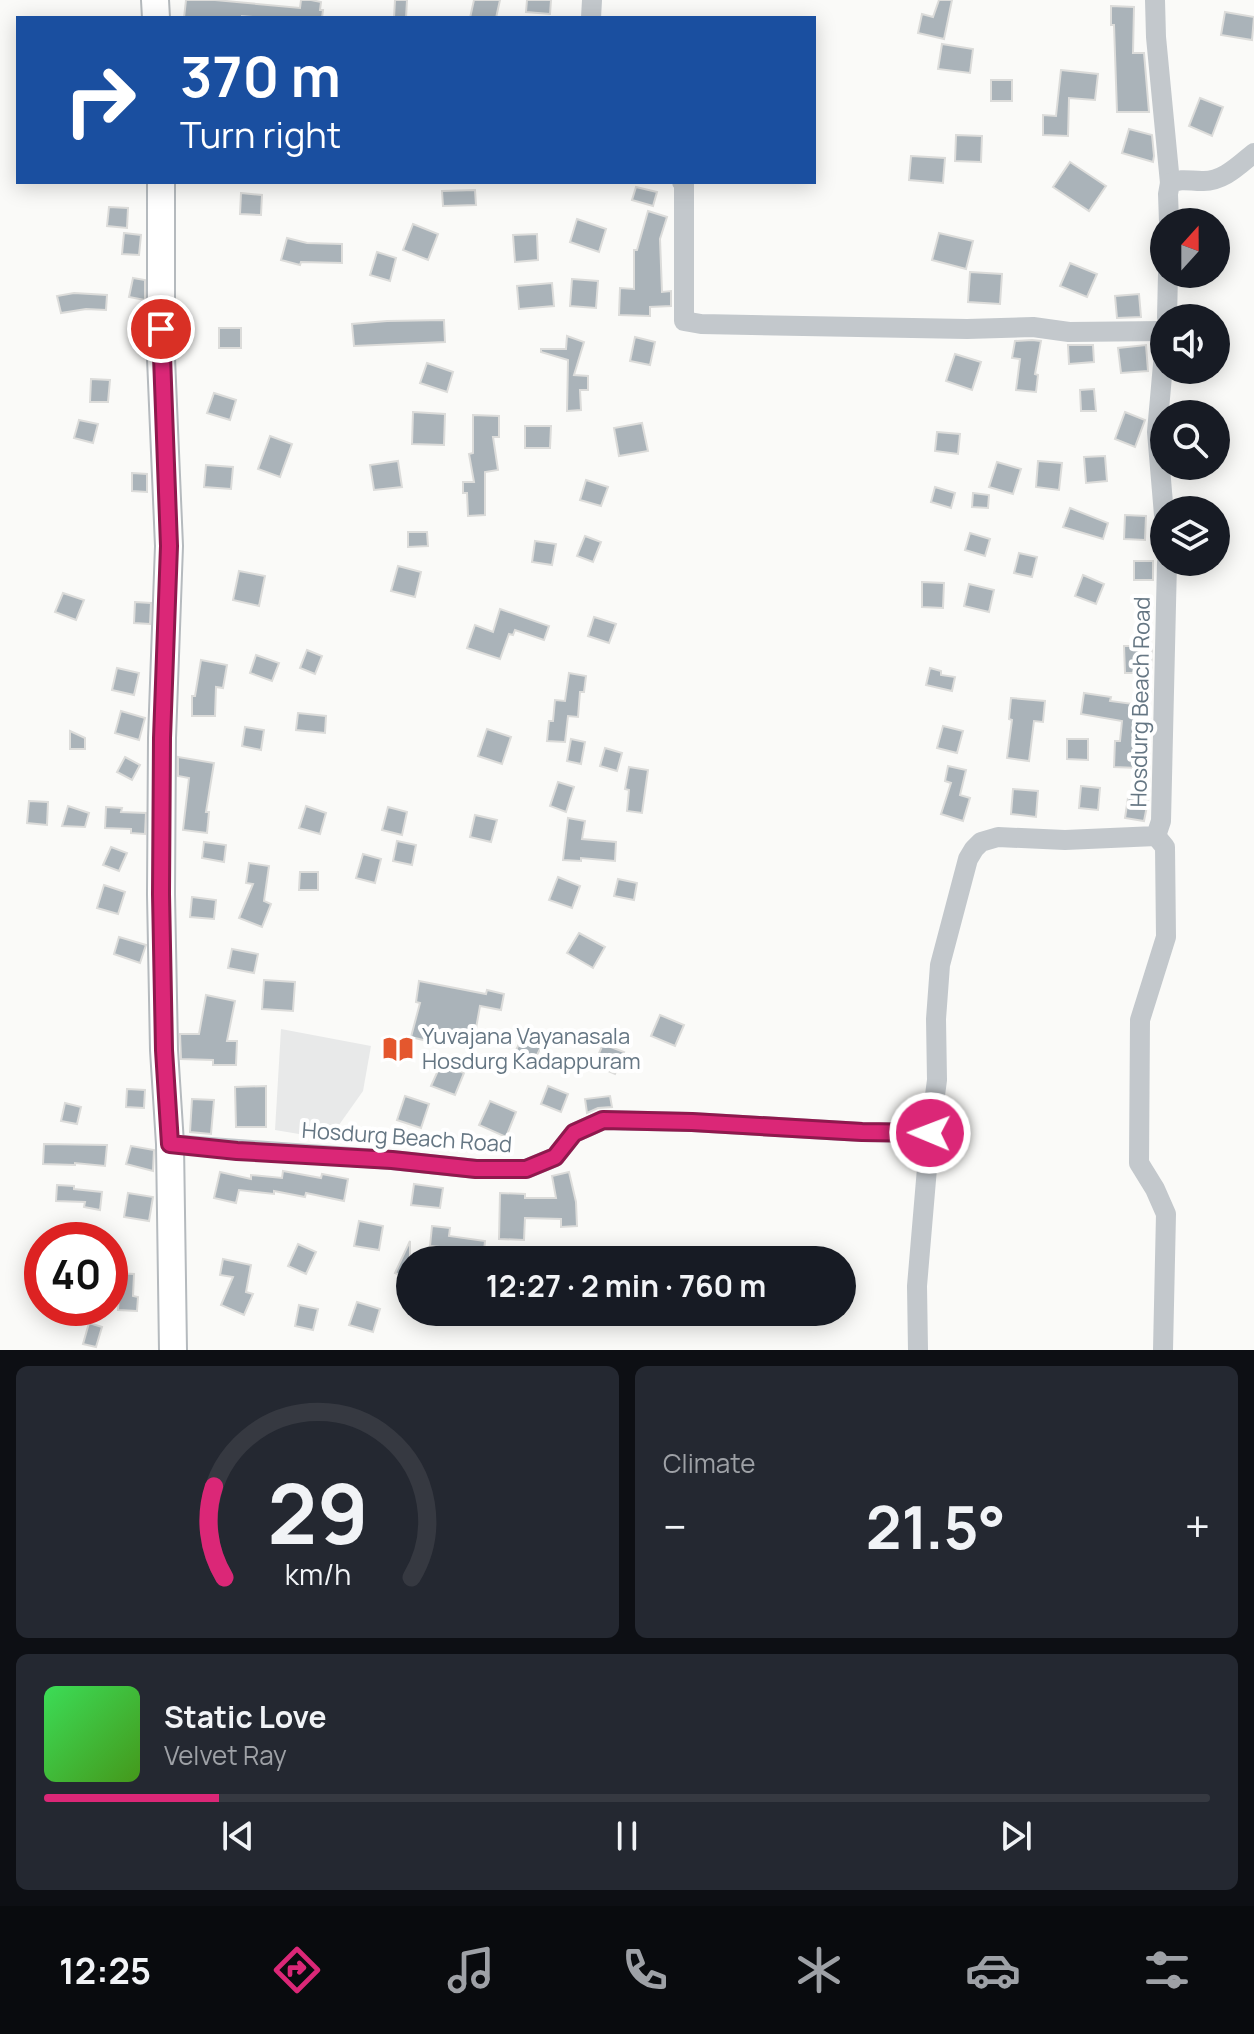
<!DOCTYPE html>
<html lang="en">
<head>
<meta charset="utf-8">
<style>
  :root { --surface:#171b24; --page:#242831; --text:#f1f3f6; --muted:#9ea1a6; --line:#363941; --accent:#db2777 }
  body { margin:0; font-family:Manrope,sans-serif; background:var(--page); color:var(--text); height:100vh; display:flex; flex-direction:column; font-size:30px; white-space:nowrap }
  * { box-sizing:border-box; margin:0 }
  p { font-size:26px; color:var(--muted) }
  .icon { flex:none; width:44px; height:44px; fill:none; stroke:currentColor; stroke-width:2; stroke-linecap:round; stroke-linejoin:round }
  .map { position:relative; height:1350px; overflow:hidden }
  .details { display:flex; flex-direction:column; gap:16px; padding:16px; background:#0d0f14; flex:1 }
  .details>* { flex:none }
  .banner { position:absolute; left:16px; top:16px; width:800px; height:168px; border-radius:0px; box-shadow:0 4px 20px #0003; background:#1a4fa0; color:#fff; overflow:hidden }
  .needle { width:52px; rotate:21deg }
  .fabs { position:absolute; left:1150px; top:208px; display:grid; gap:16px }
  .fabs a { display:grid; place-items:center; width:80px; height:80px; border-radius:50%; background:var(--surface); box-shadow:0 4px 20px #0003; font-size:40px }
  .speed { position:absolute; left:24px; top:1222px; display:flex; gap:16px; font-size:40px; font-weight:700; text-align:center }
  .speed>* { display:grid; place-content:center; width:104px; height:104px; border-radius:50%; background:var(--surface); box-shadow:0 4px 20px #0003; line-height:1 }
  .speed .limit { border:12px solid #d22; background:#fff; color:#111 }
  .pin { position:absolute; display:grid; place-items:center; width:68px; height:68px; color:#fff; margin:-34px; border:4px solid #fff; border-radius:50%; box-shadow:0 2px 8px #0007 }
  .me { position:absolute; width:88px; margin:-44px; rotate:271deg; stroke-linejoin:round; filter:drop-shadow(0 0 6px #0008) }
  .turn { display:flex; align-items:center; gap:28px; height:168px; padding:0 32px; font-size:36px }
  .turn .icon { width:104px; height:104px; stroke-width:2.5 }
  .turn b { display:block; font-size:56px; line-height:68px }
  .big { font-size:60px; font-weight:700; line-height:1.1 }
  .details .tile { flex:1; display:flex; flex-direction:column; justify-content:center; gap:12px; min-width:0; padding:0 28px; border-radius:12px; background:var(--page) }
  .details .dial { align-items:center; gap:0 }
  .dial svg { height:208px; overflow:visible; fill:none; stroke:var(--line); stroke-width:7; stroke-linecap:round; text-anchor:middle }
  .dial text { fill:var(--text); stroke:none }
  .song { display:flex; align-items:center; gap:24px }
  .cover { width:96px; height:96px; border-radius:12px; background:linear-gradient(135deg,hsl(130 70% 55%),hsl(100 70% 35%)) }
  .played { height:8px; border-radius:4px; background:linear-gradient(90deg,var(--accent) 15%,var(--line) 15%) }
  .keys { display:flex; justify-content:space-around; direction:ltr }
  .heat { display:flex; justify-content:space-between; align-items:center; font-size:44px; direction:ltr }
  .details .tiles { flex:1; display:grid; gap:16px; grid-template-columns:1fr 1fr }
  .tile:last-child { grid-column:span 2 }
  .trip { position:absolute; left:396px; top:1246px; width:460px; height:80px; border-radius:40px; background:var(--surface); box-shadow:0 4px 20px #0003; font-weight:700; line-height:80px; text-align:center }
  .tabs { display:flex; height:128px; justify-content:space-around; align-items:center; background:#090b0e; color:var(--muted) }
  .tabs .icon { width:56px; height:56px }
  .tabs .on { color:var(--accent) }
  .tabs b { font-size:36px; color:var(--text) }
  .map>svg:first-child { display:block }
  .built { fill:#e8e9e9 }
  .building { fill:#aab3b9; stroke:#dcdcda; stroke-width:2 }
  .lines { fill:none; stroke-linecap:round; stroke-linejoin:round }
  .major-casing { stroke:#b5babe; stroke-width:30 }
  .minor { stroke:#c3c8cc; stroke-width:20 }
  .major { stroke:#fff; stroke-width:26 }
  .route-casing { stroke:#8e194d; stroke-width:20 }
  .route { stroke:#db2777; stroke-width:14 }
  .labels { text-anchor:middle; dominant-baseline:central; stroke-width:8; stroke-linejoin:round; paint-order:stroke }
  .street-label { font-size:22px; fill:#657683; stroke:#fff }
  .poi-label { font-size:22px; fill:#657683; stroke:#fff; text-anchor:start }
</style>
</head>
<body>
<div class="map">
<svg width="1254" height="1350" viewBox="0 0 1254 1350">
  <rect width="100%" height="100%" fill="#fafaf8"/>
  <polygon class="built" points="281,1029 371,1046 363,1091 329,1139 275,1130"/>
  <g class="building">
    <polygon points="186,0 215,0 300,8 301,0 311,0 321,2 320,10 323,10 322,18 266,18 242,16 242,18 184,18"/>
    <polygon points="395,0 407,0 406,18 394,18"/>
    <polygon points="474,0 500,0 496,18 470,18"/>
    <polygon points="527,0 551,0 550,14 526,12"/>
    <polygon points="939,0 952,0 944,39 918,33 922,14 933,17"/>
    <polygon points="1111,6 1134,7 1133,53 1144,53 1149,112 1117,112 1114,25 1111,25"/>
    <polygon points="1225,12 1254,17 1252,40 1221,35"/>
    <polygon points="942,44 973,49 970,73 938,69"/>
    <polygon points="1061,70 1098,74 1095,100 1069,98 1068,136 1043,135 1043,115 1056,116"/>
    <rect x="991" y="80" width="21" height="21"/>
    <polygon points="1200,98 1223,107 1212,136 1189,126"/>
    <polygon points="1129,129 1152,135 1154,156 1153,162 1122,153"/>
    <polygon points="956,135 982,136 981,162 955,161"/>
    <polygon points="911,156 945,158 943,183 909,180"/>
    <polygon points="1070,162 1106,186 1089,211 1053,187"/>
    <polygon points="636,187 657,192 653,206 632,200"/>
    <polygon points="475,190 476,205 443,206 442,191"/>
    <polygon points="241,193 262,195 261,215 240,214"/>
    <polygon points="109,207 128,208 127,228 107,226"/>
    <polygon points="648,211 667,217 660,239 662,292 671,291 671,306 650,307 650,316 619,315 620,288 634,289 634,250 637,250"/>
    <polygon points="577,219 606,229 599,252 570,242"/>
    <polygon points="413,224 438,234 428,260 403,250"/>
    <polygon points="124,233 141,235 139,255 122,254"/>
    <polygon points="939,233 973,241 966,269 932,260"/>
    <polygon points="537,234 538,260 515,262 513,235"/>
    <polygon points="287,238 307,243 342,244 342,263 301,262 300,265 281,260"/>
    <polygon points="377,252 396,258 390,281 370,275"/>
    <polygon points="1070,263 1097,274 1087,297 1060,286"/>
    <polygon points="970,272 1002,274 1000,304 968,302"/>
    <polygon points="133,278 145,280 145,300 129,297"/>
    <polygon points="572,279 598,281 596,308 570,306"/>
    <polygon points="552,283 554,306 519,309 517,286"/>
    <polygon points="74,293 107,295 106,310 86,309 61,313 57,296"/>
    <polygon points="1139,294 1141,317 1117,318 1115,296"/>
    <polygon points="444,320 445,342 354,346 352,324 387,321"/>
    <rect x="219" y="328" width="22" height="20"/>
    <polygon points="567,336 584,342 574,375 588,376 588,390 580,390 581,410 567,411 568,360 541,352 541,349 566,349"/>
    <polygon points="635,337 655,342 650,365 630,361"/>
    <polygon points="1032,340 1041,341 1035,374 1038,375 1036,392 1016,390 1020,359 1012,358 1015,341"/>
    <polygon points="1068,345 1093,345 1094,362 1069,364"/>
    <polygon points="1146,345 1148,371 1121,373 1118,348"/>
    <polygon points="955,354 981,362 972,390 946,381"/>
    <polygon points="427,363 453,372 447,392 420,383"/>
    <polygon points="91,379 110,380 108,402 90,402"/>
    <polygon points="1094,389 1096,411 1081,411 1080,390"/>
    <polygon points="214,393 236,400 230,420 207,413"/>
    <polygon points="413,412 445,414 444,445 412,444"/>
    <polygon points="1125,412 1145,420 1135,447 1115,439"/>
    <polygon points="473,415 499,416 499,437 493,437 498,470 485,472 485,515 468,516 467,493 463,493 463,482 474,482 469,454 473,453"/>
    <polygon points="79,420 98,424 93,443 74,438"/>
    <polygon points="642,423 648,451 619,456 614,428"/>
    <polygon points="525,426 551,426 550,448 525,448"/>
    <polygon points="937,432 960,434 958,454 935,451"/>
    <polygon points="270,436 292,444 280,477 258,469"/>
    <polygon points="1105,456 1107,481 1086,483 1084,457"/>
    <polygon points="398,461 402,487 374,490 370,465"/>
    <polygon points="1038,461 1062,463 1059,490 1036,487"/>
    <polygon points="997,462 1021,469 1013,494 989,487"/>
    <polygon points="206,465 233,467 231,489 204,487"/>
    <polygon points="132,473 147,474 147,492 132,491"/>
    <polygon points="586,480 608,487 601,506 580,500"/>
    <polygon points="935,487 955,493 951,508 931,502"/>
    <polygon points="973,493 989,495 988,508 972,507"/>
    <polygon points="1070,508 1108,523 1103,539 1063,527"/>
    <polygon points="1125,515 1146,516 1145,540 1124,539"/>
    <polygon points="408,532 427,532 428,546 408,547"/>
    <polygon points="970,533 990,539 985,556 965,550"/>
    <polygon points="585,536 601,542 593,562 577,556"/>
    <polygon points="535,541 556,544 552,565 532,562"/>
    <polygon points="1019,553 1037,557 1032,577 1014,573"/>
    <rect x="1134" y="561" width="19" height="19"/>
    <polygon points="398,566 421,572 415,597 391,591"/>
    <polygon points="239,571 265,576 259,606 233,600"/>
    <polygon points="1083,575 1104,584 1096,604 1075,596"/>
    <polygon points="922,582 944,583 943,608 922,607"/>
    <polygon points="969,584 994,590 989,612 964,606"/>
    <polygon points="63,593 84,600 76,620 55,612"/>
    <polygon points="135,602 151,603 150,624 134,623"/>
    <polygon points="500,609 549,626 544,640 515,630 513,635 509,634 500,659 467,648 475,625 493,632"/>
    <polygon points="594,617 616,624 609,643 588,636"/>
    <polygon points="1124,646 1152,646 1151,673 1125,673"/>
    <polygon points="307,650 322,656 315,674 300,668"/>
    <polygon points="256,655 279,663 272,681 250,673"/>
    <polygon points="201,660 227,665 223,688 216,687 215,716 192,716 192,696 195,696"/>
    <polygon points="117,668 139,673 134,695 112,690"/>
    <polygon points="930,668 941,671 941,675 955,677 952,691 926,685"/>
    <polygon points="569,673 586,676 584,692 580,692 578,717 568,716 565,742 547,741 549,721 553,721 555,700 565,701"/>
    <polygon points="1084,693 1111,697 1110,701 1148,706 1146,724 1140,724 1138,768 1114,767 1115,741 1120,741 1122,721 1081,714"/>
    <polygon points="1011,698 1045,701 1043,722 1034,721 1029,761 1007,758 1012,720 1009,719"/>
    <polygon points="121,711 145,718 139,740 115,733"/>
    <polygon points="298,713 326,716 325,733 296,730"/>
    <polygon points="943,726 963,731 957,753 937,748"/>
    <polygon points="245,727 264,730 261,750 242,746"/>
    <polygon points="487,729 511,737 502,764 478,756"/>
    <polygon points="70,731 85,738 85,749 70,749"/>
    <polygon points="571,739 585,742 581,764 567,761"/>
    <polygon points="1067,739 1088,739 1088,760 1067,759"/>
    <polygon points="605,748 622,753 617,771 600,766"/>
    <polygon points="125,757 140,765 132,780 117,772"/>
    <polygon points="178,757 214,763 206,812 209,812 207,833 183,830 189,778 178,776"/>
    <polygon points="948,766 966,770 960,795 970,798 963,821 941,814 951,783 945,781"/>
    <polygon points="629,767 648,770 642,813 627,811 629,790 625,789"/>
    <polygon points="558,782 574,787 566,812 550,806"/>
    <polygon points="1081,786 1100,788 1098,810 1079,808"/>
    <polygon points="1013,789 1038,791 1036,817 1011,814"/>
    <polygon points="1128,798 1148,801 1144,821 1125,818"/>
    <polygon points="29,801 48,802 47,825 27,823"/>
    <polygon points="68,806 89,813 85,827 62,826"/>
    <polygon points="306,806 326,813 320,834 299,828"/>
    <polygon points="106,807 122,808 121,812 146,813 145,834 131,833 131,829 105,828"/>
    <polygon points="388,807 407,812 402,835 382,830"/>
    <polygon points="475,815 497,820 491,842 470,837"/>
    <polygon points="568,818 585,821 582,839 616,842 615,861 581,858 581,861 563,860"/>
    <polygon points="397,841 416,845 412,865 393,861"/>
    <polygon points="204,842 226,845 224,862 202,858"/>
    <polygon points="111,847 127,853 119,871 103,865"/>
    <polygon points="363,854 381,859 375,883 356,878"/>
    <polygon points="249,863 269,866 264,901 271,904 262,927 239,918 253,884 246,883"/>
    <polygon points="300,872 318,872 318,890 299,890"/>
    <polygon points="558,877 580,886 572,908 549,900"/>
    <polygon points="618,879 637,883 634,900 614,896"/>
    <polygon points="104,885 125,892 118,914 97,908"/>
    <polygon points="192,897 216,900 214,919 190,917"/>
    <polygon points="579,933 605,947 593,968 567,953"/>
    <polygon points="119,937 146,945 140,963 114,954"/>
    <polygon points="232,949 258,954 254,973 228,968"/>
    <polygon points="264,980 295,982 293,1011 262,1009"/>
    <polygon points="419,981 486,994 487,990 504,994 501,1010 480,1006 473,1045 436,1039 435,1043 411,1037 420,1003 416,1002"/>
    <polygon points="206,995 235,1001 227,1041 237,1041 236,1065 213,1065 213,1060 181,1059 180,1034 199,1034"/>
    <polygon points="660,1015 684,1025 675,1046 651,1036"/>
    <polygon points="524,1034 543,1043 532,1065 513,1056"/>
    <polygon points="603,1044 624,1052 615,1074 594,1065"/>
    <polygon points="441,1064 464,1073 455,1095 431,1086"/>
    <polygon points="266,1086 266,1127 236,1127 235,1087"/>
    <polygon points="548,1086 568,1094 561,1112 541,1104"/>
    <polygon points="127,1089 145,1090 144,1108 126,1107"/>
    <polygon points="405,1096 429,1104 421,1128 397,1120"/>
    <polygon points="610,1096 612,1107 598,1108 587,1113 585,1099"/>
    <polygon points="192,1099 214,1100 211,1134 190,1132"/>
    <polygon points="490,1101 516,1112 506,1137 479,1125"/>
    <polygon points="65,1103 81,1107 77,1124 61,1121"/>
    <polygon points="371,1128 374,1144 357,1144 355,1131"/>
    <polygon points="44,1144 107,1145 105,1166 75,1163 75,1165 43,1164"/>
    <polygon points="131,1146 154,1150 153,1171 126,1164"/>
    <polygon points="283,1171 321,1178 322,1174 348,1179 344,1201 306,1193 305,1197 274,1191 274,1194 239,1190 236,1203 214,1198 220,1172 251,1179 251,1175 282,1178"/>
    <polygon points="569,1172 576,1202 577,1226 561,1227 561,1219 525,1218 524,1240 499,1239 500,1193 525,1194 525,1198 556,1198 552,1176"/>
    <polygon points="414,1184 443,1188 440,1208 411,1205"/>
    <polygon points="57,1185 74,1186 74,1189 102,1192 100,1210 84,1207 85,1202 56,1201"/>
    <polygon points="128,1193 153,1197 149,1221 124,1217"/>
    <polygon points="359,1221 383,1226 379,1250 354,1246"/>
    <polygon points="432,1226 450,1228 449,1236 485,1241 483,1260 465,1260 467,1250 430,1246"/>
    <polygon points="410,1241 410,1280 395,1273"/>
    <polygon points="298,1244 316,1252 306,1274 288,1266"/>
    <polygon points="223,1259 251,1265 246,1292 253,1294 244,1315 221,1305 233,1277 220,1275"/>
    <polygon points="116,1273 134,1274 133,1296 138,1297 137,1311 118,1310 119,1290 115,1290"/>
    <polygon points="357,1302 380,1309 373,1332 349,1325"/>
    <polygon points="299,1305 318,1309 313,1330 295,1326"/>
    <polygon points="89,1323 102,1327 96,1347 83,1344"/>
  </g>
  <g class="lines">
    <g class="major-casing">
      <g id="major">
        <polyline points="155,0 156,18"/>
        <polyline points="161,182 161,358 169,546 162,738 161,894 164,1050 170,1144 173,1350"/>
      </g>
    </g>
    <g class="minor">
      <polyline points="1155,0 1156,37 1170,183"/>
      <polyline points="591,18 592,0"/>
      <polyline points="682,182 684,184 684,321 701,324 967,329 1033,327 1069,332 1164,331"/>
      <path d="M1169 222 1168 194 1170 183C1182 178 1189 181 1202 181 1223 182 1239 165 1254 153"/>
      <polyline points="1167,318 1168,274"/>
      <polyline points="1164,353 1157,432 1164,515"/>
      <polyline points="1156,836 1165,847 1166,937 1140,1020 1139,1163 1155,1189 1166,1214 1163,1350"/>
      <polyline points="170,1144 392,1160 476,1169 526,1169 555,1157 574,1133 603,1120 692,1122 862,1132 930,1133 937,1080 936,1019 940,965 968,859 974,849 981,842 998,837 1065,840 1156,836 1161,821 1167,562"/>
      <polyline points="918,1350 917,1286 930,1133"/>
    </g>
    <use href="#major" class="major"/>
  </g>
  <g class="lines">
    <g class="route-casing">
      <polyline id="route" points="161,329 169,546 162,738 161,894 164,1050 170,1144 237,1151 392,1160 476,1169 526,1169 555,1157 574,1133 603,1120 692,1122 862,1132 930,1133"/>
    </g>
    <use href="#route" class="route"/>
  </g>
  <defs>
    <g id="library-bare" transform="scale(2.4)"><path d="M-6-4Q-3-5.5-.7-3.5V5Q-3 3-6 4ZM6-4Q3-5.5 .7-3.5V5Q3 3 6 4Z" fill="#e4572e" stroke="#fff" stroke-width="2.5" paint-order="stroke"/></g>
  </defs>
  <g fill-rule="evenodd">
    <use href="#library-bare" x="398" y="1049"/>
  </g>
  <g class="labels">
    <g class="street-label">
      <text transform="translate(1140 702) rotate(-89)">Hosdurg Beach Road</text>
      <text transform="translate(407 1137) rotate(4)">Hosdurg Beach Road</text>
    </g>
    <g class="poi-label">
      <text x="422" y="1036">Yuvajana Vayanasala<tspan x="422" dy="25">Hosdurg Kadappuram</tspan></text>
    </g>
  </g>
</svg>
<div class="fabs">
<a><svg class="needle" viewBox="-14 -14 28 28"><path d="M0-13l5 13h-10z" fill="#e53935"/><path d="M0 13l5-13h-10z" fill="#9ea1a6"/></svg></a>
<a><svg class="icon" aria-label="sound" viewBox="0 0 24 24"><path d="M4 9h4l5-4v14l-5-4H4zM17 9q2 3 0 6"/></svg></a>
<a><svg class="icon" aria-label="search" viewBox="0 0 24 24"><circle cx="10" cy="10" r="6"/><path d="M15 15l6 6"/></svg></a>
<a><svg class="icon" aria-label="layers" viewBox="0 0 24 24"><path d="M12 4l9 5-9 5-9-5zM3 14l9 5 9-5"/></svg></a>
</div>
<div class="speed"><div class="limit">40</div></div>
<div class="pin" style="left:161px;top:329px;background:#d93025"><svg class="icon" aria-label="arrive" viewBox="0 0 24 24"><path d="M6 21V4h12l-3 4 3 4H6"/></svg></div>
<svg class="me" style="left:930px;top:1133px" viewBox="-20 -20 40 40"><circle r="17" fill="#db2777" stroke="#fff" stroke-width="3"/><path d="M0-11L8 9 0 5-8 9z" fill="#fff"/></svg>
<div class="trip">12:27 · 2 min · 760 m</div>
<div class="banner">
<div class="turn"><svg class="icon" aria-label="right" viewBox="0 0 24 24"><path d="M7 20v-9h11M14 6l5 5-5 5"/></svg><div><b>370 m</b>Turn right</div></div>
</div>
</div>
<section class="details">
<div class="tiles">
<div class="tile dial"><svg viewBox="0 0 100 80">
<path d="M14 69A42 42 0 1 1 86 69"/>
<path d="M14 69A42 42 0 0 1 10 34" stroke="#db2777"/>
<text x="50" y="56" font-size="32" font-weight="700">29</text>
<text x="50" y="72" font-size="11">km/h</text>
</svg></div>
<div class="tile"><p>Climate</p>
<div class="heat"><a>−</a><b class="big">21.5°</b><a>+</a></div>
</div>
<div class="tile">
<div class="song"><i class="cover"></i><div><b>Static Love</b><p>Velvet Ray</p></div></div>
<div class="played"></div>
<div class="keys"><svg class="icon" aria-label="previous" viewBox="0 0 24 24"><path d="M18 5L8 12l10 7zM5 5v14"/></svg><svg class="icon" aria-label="pause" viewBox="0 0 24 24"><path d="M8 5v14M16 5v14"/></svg><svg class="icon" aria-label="next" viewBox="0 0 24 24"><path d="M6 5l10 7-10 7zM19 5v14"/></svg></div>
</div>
</div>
</section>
<nav class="tabs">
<b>12:25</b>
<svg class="icon on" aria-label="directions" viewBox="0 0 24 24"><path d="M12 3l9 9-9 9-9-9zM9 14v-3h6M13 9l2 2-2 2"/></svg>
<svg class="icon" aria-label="music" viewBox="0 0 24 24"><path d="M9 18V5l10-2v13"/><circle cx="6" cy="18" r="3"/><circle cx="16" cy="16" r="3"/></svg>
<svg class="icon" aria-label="phone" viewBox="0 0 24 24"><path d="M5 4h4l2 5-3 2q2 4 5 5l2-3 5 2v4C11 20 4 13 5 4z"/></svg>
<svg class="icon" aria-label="climate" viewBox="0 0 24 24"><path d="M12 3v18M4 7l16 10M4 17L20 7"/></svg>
<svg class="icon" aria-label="car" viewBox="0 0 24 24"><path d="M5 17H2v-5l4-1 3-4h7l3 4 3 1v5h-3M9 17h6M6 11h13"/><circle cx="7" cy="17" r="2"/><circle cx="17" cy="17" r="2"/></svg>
<svg class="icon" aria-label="filters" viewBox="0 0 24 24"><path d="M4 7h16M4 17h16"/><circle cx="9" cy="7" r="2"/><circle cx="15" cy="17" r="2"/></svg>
</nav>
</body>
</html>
